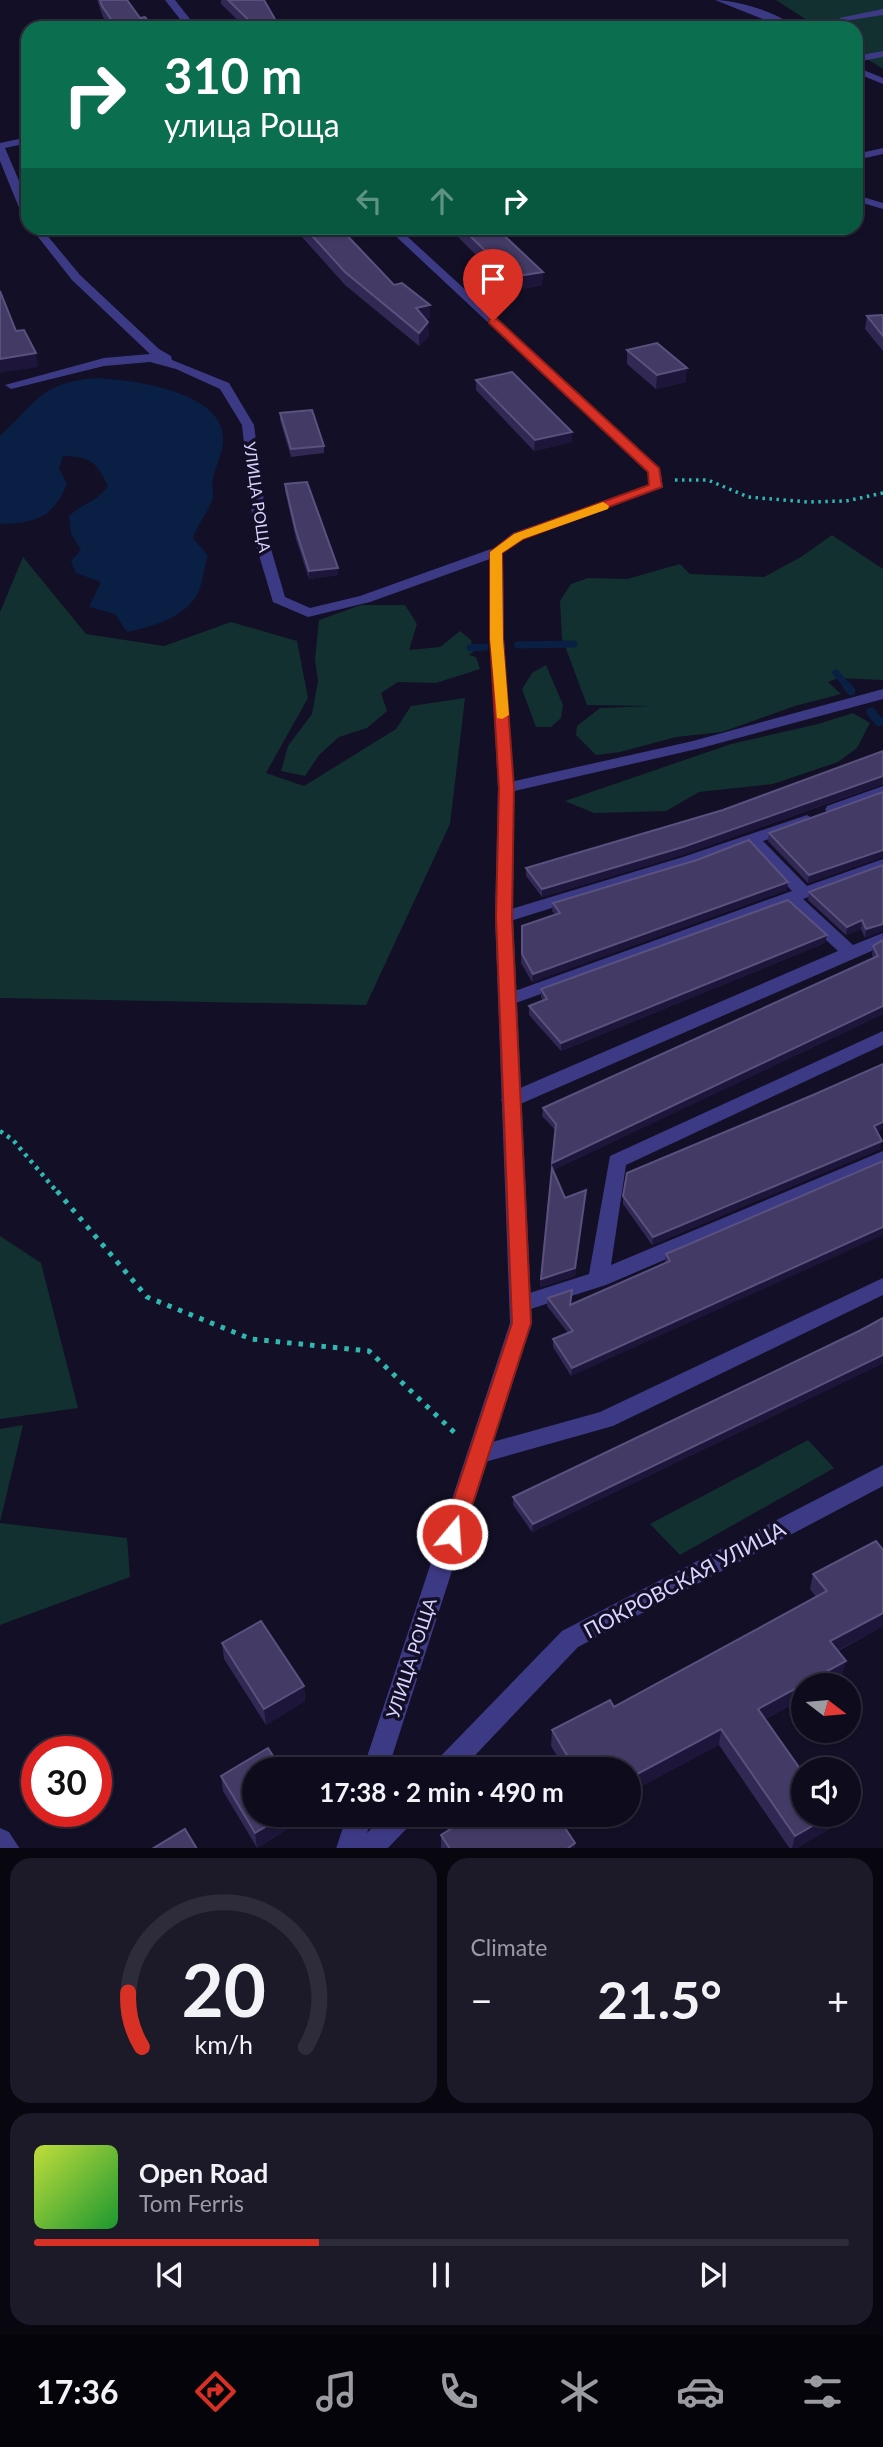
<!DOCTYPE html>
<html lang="en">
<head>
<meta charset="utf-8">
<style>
  :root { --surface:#0e0b1c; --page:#1c1929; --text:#f1f3f6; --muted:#9b9ba3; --line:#2e2b3b; --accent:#d93025 }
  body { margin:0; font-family:Lato,sans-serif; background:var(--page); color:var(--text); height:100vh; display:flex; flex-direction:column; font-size:26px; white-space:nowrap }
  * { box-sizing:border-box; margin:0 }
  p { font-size:23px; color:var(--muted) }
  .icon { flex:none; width:38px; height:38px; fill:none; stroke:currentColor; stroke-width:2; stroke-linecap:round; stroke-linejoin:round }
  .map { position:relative; height:1848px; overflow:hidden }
  .side { display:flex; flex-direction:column; gap:10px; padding:10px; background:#08060f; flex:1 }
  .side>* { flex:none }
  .banner { position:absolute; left:21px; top:21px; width:842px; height:214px; border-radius:21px; box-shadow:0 2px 5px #0004,0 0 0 2px var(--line); background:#0b6e4f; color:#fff; overflow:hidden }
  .needle { width:46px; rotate:106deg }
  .buttons { position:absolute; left:791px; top:1673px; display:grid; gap:14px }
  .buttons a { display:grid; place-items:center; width:70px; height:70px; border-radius:50%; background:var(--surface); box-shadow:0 2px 5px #0004,0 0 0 2px var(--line); font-size:35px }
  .speed { position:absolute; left:21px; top:1736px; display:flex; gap:14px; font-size:35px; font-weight:700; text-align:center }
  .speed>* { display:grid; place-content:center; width:91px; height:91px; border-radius:50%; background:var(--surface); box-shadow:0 2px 5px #0004,0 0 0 2px var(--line); line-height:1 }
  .speed .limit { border:10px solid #d22; background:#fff; color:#111 }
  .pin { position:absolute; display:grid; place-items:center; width:60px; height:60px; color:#fff; margin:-72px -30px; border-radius:50% 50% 50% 0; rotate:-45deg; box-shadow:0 0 7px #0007 }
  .pin .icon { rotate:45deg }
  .me { position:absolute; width:77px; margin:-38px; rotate:18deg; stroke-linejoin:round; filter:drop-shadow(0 0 5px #0008) }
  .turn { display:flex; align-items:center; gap:24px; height:147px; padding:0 28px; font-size:32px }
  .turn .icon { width:91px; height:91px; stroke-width:2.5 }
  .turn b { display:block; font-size:49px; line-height:60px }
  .lanes { display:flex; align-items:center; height:66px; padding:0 28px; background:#0003; justify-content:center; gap:35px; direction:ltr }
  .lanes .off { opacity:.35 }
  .big { font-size:52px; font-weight:700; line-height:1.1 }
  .side .tile { flex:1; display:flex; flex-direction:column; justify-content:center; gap:10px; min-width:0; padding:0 24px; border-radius:21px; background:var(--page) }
  .side .dial { align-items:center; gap:0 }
  .dial svg { height:182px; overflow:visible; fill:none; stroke:var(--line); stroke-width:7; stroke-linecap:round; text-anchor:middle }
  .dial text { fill:var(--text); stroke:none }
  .song { display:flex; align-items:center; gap:21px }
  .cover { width:84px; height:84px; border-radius:10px; background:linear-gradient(135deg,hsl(70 70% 55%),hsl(130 70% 35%)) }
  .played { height:7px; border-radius:4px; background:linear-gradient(90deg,var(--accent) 35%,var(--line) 35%) }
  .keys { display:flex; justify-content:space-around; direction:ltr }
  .heat { display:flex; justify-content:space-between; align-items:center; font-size:38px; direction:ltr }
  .side .tiles { flex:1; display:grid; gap:10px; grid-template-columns:1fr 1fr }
  .tile:last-child { grid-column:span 2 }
  .trip { position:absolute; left:242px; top:1757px; width:399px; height:70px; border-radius:35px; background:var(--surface); box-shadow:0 2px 5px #0004,0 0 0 2px var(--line); font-weight:700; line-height:70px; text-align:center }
  .menu { display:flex; height:112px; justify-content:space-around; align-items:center; background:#06040b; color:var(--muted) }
  .menu .icon { width:49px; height:49px }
  .menu .current { color:var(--accent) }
  .menu b { font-size:32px; color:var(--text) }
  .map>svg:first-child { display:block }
  .green { fill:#12302f }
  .water { fill:#0a1f44 }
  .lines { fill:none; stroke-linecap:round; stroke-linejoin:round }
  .stream-far1 { stroke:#0a1f44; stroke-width:7 }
  .stream { stroke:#0a1f44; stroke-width:9 }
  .path-far2 { stroke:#2fb8b0; stroke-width:3.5; stroke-dasharray:2.5 4.5; stroke-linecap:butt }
  .path-far1 { stroke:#2fb8b0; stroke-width:4.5; stroke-dasharray:3.5 5; stroke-linecap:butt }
  .path { stroke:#2fb8b0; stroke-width:5; stroke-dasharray:4.5 7; stroke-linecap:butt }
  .lane { fill:#3d3a85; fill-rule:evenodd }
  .street { fill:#3d3a85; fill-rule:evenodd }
  .wall { fill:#312854 }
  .shaded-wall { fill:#1d163a }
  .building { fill:#433a66; stroke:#5a527e; stroke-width:2 }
  .route { fill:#d93025; stroke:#8d1f18; stroke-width:2 }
  .slow { fill:#f59e0b }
  .labels { text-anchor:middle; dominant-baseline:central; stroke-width:7; stroke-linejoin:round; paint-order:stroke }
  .far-street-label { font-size:16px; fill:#d9d4ff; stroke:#130f26 }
  .street-label { font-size:18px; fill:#d9d4ff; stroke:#130f26 }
  .near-street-label { font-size:21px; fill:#d9d4ff; stroke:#130f26 }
</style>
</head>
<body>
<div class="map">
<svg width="883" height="1849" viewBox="0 0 883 1849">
  <rect width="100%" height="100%" fill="#130f26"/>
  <g class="green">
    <polygon points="776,0 883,0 883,69 856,52 856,28 819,28"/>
    <polygon points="832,535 883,569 883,680 838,678 828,682 841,694 795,706 722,732 676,737 620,752 596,755 576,735 577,726 600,708 652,706 587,705 562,638 560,601 571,584 588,578 627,579 680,564 690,574 764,577 801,557"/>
    <polygon points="23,557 86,634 164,646 231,622 297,641 308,698 266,773 304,786 396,729 411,706 465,698 450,824 366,1005 0,998 0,612"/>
    <polygon points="361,605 405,605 417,624 409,650 440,647 460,631 471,640 473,652 469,655 476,657 480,669 436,683 398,682 381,693 387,711 367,728 339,737 319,755 305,776 281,771 288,746 312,714 318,681 315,659 319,620"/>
    <polygon points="546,665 563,705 561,718 551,727 536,727 522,689 532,673"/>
    <polygon points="853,713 870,723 857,748 838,762 773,784 699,792 666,811 594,813 565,801 731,744 818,724"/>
    <polygon points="0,1236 41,1263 78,1408 0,1419"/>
    <polygon points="23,1425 0,1522 0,1429"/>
    <polygon points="808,1440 834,1468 680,1555 650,1524"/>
    <polygon points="0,1523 127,1538 130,1577 0,1625"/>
  </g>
  <path class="water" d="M97 378C132 380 228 391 223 443 222 455 215 467 213 479 211 486 215 494 212 500 207 513 198 524 193 538L208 556C204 567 203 582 198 593 185 618 151 627 127 632L115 614 89 607 101 582 76 573 71 561 81 550 71 534 69 516C83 503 96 503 108 486 96 461 91 457 63 456L59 468 67 484C53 518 36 523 0 524V436C39 401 39 383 97 378Z"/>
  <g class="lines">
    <g class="stream-far1">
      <polyline points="518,645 574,644"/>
      <polyline points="470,648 485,647"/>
      <polyline points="836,673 849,688"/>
    </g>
    <g class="stream">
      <polyline points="847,686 851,691"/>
      <polyline points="871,712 879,722 883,721"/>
    </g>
    <polyline class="path-far2" points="675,480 708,480 748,497 808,502 846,501 883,493"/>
    <polyline class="path-far1" points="0,1131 13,1140 58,1193"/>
    <polyline class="path" points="57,1191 147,1297 251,1339 369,1351 457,1435"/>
    <g class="lane">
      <path d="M715 0C737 0 780 13 796 28H785Z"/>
      <polygon points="883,9 883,15 844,21 839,18"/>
      <polygon points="883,51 883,57 856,62 856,56"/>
      <polygon points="856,67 883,78 883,84 856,73"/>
      <polygon points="28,137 28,143 5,148 28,202 28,218 22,215 0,161 0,143"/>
      <polygon points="883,148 883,154 856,160 856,154"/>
      <polygon points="856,195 883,203 883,209 856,201"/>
      <polygon points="31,228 41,228 80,275 159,349 171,356 172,360 229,383 254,425 269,542 285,597 310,608 360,596 491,549 501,549 501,555 370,602 308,617 273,602 255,542 242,425 220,389 176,369 150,362 104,366 11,389 5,385 104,358 150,354 72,280"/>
      <polygon points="883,689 883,699 701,748 506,793 498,788 506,783 693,741"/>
      <polygon points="883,786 883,797 833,815 825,810 827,806"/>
      <polygon points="807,815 815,820 813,824 763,841 807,886 883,859 883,870 803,899 853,945 883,933 883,946 518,1105 504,1105 501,1100 504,1095 838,951 788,905 513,1004 501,1004 498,1000 501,996 792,891 749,846 504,923 498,921 495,917 498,913 683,857"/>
      <polygon points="883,1031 883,1045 626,1165 611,1265 883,1151 883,1166 606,1285 521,1312 514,1310 511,1304 514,1298 589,1274 610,1156"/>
      <polygon points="883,1278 883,1295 613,1426 478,1464 470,1462 467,1455 470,1448 478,1446 600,1412"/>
      <polygon points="0,1828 9,1832 20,1849 0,1849"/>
    </g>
    <g class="street">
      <polygon points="165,0 175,0 197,28 187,28"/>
      <polygon points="387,228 398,228 660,468 663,487 523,539 503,553 504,639 514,788 513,917 532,1323 388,1769 363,1769 510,1323 495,917 498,788 490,639 489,552 513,533 649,485 648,472"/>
      <polygon points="883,1465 883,1486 578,1647 462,1769 433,1769 436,1761 562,1631"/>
      <polygon points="347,1815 373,1815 367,1833 385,1815 415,1815 411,1824 387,1849 336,1849"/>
    </g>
  </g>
  <g class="wall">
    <polygon points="97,0 127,0 140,18 153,28 111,28 103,17"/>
    <polygon points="221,0 264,0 280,28 246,28 221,4"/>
    <polygon points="294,228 340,228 394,285 430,305 430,318 426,319 429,336 419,346 345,285"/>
    <polygon points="449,228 496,228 543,272 542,285 512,291"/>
    <polygon points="883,315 883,351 865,329 867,316"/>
    <polygon points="627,350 686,382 656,389 627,364"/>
    <polygon points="476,380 572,432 572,442 534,451 476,390"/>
    <polygon points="280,413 324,446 324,453 291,457 280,420"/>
    <polygon points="285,484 338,568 338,575 309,579 296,539 285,491"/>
    <polygon points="883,751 883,784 682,855 542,897 526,876 526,868 723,810"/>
    <polygon points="883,792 883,857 808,883 768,841 769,833"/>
    <polygon points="883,865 865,938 861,929 846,935 808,900 809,892"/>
    <polygon points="787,890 532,982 521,963 522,926 555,914 552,911 553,903"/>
    <polygon points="883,940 883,1014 553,1170 565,1198 585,1198 575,1276 540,1287 556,1131 542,1116 543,1108 873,958 872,954 873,946"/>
    <polygon points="825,943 561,1051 529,1015 529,1006 543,1001 541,997 541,989"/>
    <polygon points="813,1095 877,1132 880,1149 652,1245 623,1204 623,1196"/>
    <polygon points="883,1161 571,1376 553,1347 553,1339 568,1333 547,1306 548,1298 571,1304 665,1263 666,1254"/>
    <polygon points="883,1318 883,1363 532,1532 513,1505 513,1497 861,1330"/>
    <polygon points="813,1574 883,1626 838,1651 842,1677 765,1719 829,1829 795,1849 790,1849 719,1745 628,1793 628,1769 560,1761 551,1746 552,1730 614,1707 816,1597 810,1589"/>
    <polygon points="222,1643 304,1686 305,1701 266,1725 224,1659"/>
    <polygon points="221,1776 304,1819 257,1848 223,1791"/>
    <polygon points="473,1815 587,1815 564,1827 575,1849 441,1849 441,1835"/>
  </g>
  <g class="shaded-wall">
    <polygon points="543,272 542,285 512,291 512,277"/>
    <polygon points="430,305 430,318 416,322 416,308"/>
    <polygon points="428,322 429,336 419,346 419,333"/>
    <polygon points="36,353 38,367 0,373 0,359"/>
    <polygon points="687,368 686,382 656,389 657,375"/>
    <polygon points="572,432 572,442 534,451 535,440"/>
    <polygon points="338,568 338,575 309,579 309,571"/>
    <polygon points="883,776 882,784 682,855 542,897 542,889"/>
    <polygon points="883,850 883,857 808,883 809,875"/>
    <polygon points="788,882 787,890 532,982 533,974"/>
    <polygon points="862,920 861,929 846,935 847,927"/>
    <polygon points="883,924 883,931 865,938 866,929"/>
    <polygon points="827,935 825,943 561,1051 561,1043"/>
    <polygon points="883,1006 883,1014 552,1171 552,1163"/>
    <polygon points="883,1122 883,1129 873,1134 874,1126"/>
    <polygon points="882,1141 880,1149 652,1245 653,1237"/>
    <polygon points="586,1190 575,1276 540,1287 541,1279"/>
    <polygon points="883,1227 883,1235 571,1376 572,1368"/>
    <polygon points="883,1355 883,1363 532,1532 533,1524"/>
    <polygon points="883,1613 883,1626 827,1656 830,1641"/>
    <polygon points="846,1661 842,1677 827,1685 803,1685 803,1698 755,1724 758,1709"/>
    <polygon points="304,1686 305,1701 266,1725 264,1709"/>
    <polygon points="721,1729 719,1745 628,1793 628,1779"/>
    <polygon points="285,1815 304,1815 304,1819 257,1848 255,1833"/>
    <polygon points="560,1815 587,1815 556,1831 557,1816"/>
    <polygon points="832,1815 829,1829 795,1849 792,1849 795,1836"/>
    <polygon points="575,1843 575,1849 567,1849"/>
  </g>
  <g class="building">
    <polygon points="100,0 127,0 140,18 145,17 153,28 117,28 102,6"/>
    <polygon points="228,0 264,0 280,28 257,28"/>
    <polygon points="305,228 340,228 394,285 402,283 430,305 416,308 428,322 419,333 345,272"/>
    <polygon points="462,228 496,228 543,272 512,277"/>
    <polygon points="0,291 16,331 24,330 36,353 0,359"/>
    <polygon points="883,315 883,336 867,316"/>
    <polygon points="657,343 687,368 657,375 627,350"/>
    <polygon points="512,372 572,432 535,440 476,380"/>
    <polygon points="312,410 324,446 291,449 280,413"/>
    <polygon points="307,482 338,568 309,571 296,531 285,484"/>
    <polygon points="883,751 883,776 683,847 542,889 526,868 723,810"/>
    <polygon points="883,792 883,850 809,875 769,833"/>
    <polygon points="749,840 788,882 533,974 522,954 522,926 560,913 553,903 697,860"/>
    <polygon points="883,865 883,924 866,929 862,920 847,927 809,892"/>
    <polygon points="788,900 827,935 561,1043 529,1006 547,999 541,989"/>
    <polygon points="883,940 883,1006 552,1163 556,1124 543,1108 878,956 873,946"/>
    <polygon points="883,1064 883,1122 874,1126 882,1141 653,1237 623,1196 627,1173 813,1095"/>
    <polygon points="883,1161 883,1227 572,1368 553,1339 573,1331 548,1298 572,1290 570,1305 670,1261 666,1254"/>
    <polygon points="552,1168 565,1198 586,1190 575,1268 541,1279"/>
    <polygon points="883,1318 883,1355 533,1524 513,1497 861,1330"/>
    <polygon points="876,1541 883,1550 883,1613 830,1641 846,1661 758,1709 803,1773 803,1815 831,1815 795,1836 721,1729 628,1779 628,1769 547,1769 568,1757 552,1730 610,1700 614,1707 827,1591 813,1574"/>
    <polygon points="261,1621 304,1686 264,1709 222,1643"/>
    <polygon points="268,1748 281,1769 254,1769 254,1815 285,1815 255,1833 221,1776"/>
    <polygon points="473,1815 560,1815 557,1816 575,1843 567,1849 450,1849 441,1835"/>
    <polygon points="185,1829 197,1849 152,1849"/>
  </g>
  <polygon class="route" points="489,319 497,319 659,468 662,487 523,539 502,553 503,639 514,788 512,917 531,1323 463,1534 459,1540 452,1543 445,1540 442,1534 512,1323 496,917 499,788 490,639 490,552 514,534 649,485 648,472 489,323"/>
  <polygon class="slow" points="603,502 609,506 608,509 523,539 502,553 503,639 509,715 502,719 497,718 490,639 490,552 514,534"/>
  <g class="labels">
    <g class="far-street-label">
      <text transform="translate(258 497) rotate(82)">УЛИЦА РОЩА</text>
    </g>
    <g class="street-label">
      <text transform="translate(411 1658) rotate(-72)">УЛИЦА РОЩА</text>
    </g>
    <g class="near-street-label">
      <text transform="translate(684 1579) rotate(-28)">ПОКРОВСКАЯ УЛИЦА</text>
    </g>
  </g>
</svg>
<div class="buttons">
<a><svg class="needle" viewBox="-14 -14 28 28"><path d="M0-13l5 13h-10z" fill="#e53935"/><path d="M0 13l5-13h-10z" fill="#9b9ba3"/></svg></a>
<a><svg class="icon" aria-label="sound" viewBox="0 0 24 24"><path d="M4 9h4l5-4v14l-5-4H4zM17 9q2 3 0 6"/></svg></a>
</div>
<div class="speed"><div class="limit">30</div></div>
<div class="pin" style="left:493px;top:321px;background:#d93025"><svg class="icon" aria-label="arrive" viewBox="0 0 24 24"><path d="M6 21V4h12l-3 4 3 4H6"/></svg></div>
<svg class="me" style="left:452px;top:1534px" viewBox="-20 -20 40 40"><circle r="17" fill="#d93025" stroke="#fff" stroke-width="3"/><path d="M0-11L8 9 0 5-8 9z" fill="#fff"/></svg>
<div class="trip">17:38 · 2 min · 490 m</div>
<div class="banner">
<div class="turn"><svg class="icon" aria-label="right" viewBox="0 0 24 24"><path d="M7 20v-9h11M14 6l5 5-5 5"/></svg><div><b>310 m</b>улица Роща</div></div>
<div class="lanes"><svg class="icon off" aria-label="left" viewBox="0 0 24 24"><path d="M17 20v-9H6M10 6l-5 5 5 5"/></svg><svg class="icon off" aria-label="ahead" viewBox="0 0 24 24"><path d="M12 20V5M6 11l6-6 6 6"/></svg><svg class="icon" aria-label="right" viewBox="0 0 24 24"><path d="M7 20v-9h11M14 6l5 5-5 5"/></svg></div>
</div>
</div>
<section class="side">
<div class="tiles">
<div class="tile dial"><svg viewBox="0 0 100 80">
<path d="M14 69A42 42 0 1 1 86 69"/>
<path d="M14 69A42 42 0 0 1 8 45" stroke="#d93025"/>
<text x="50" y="56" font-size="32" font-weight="700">20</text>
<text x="50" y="72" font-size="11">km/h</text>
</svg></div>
<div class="tile"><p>Climate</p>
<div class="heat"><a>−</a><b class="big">21.5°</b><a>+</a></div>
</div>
<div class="tile">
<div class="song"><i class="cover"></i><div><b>Open Road</b><p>Tom Ferris</p></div></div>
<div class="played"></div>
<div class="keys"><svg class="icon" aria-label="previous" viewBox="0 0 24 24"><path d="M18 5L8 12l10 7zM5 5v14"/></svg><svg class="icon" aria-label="pause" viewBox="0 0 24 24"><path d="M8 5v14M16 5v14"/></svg><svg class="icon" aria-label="next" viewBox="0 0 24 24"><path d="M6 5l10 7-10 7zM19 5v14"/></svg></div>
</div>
</div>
</section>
<nav class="menu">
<b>17:36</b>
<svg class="icon current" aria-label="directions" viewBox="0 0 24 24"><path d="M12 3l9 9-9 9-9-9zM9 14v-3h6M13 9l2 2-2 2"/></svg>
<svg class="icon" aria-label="music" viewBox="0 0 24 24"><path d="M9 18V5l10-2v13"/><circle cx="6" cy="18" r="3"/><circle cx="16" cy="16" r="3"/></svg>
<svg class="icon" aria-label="phone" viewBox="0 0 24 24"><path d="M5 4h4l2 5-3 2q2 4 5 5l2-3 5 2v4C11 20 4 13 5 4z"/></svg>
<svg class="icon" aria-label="climate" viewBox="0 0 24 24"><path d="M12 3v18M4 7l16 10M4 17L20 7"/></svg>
<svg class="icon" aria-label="car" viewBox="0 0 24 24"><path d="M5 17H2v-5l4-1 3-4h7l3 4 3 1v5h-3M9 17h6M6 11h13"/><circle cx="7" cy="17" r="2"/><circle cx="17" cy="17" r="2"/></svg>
<svg class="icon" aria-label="filters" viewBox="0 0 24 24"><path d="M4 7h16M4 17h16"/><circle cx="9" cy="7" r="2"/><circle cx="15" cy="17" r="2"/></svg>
</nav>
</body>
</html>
